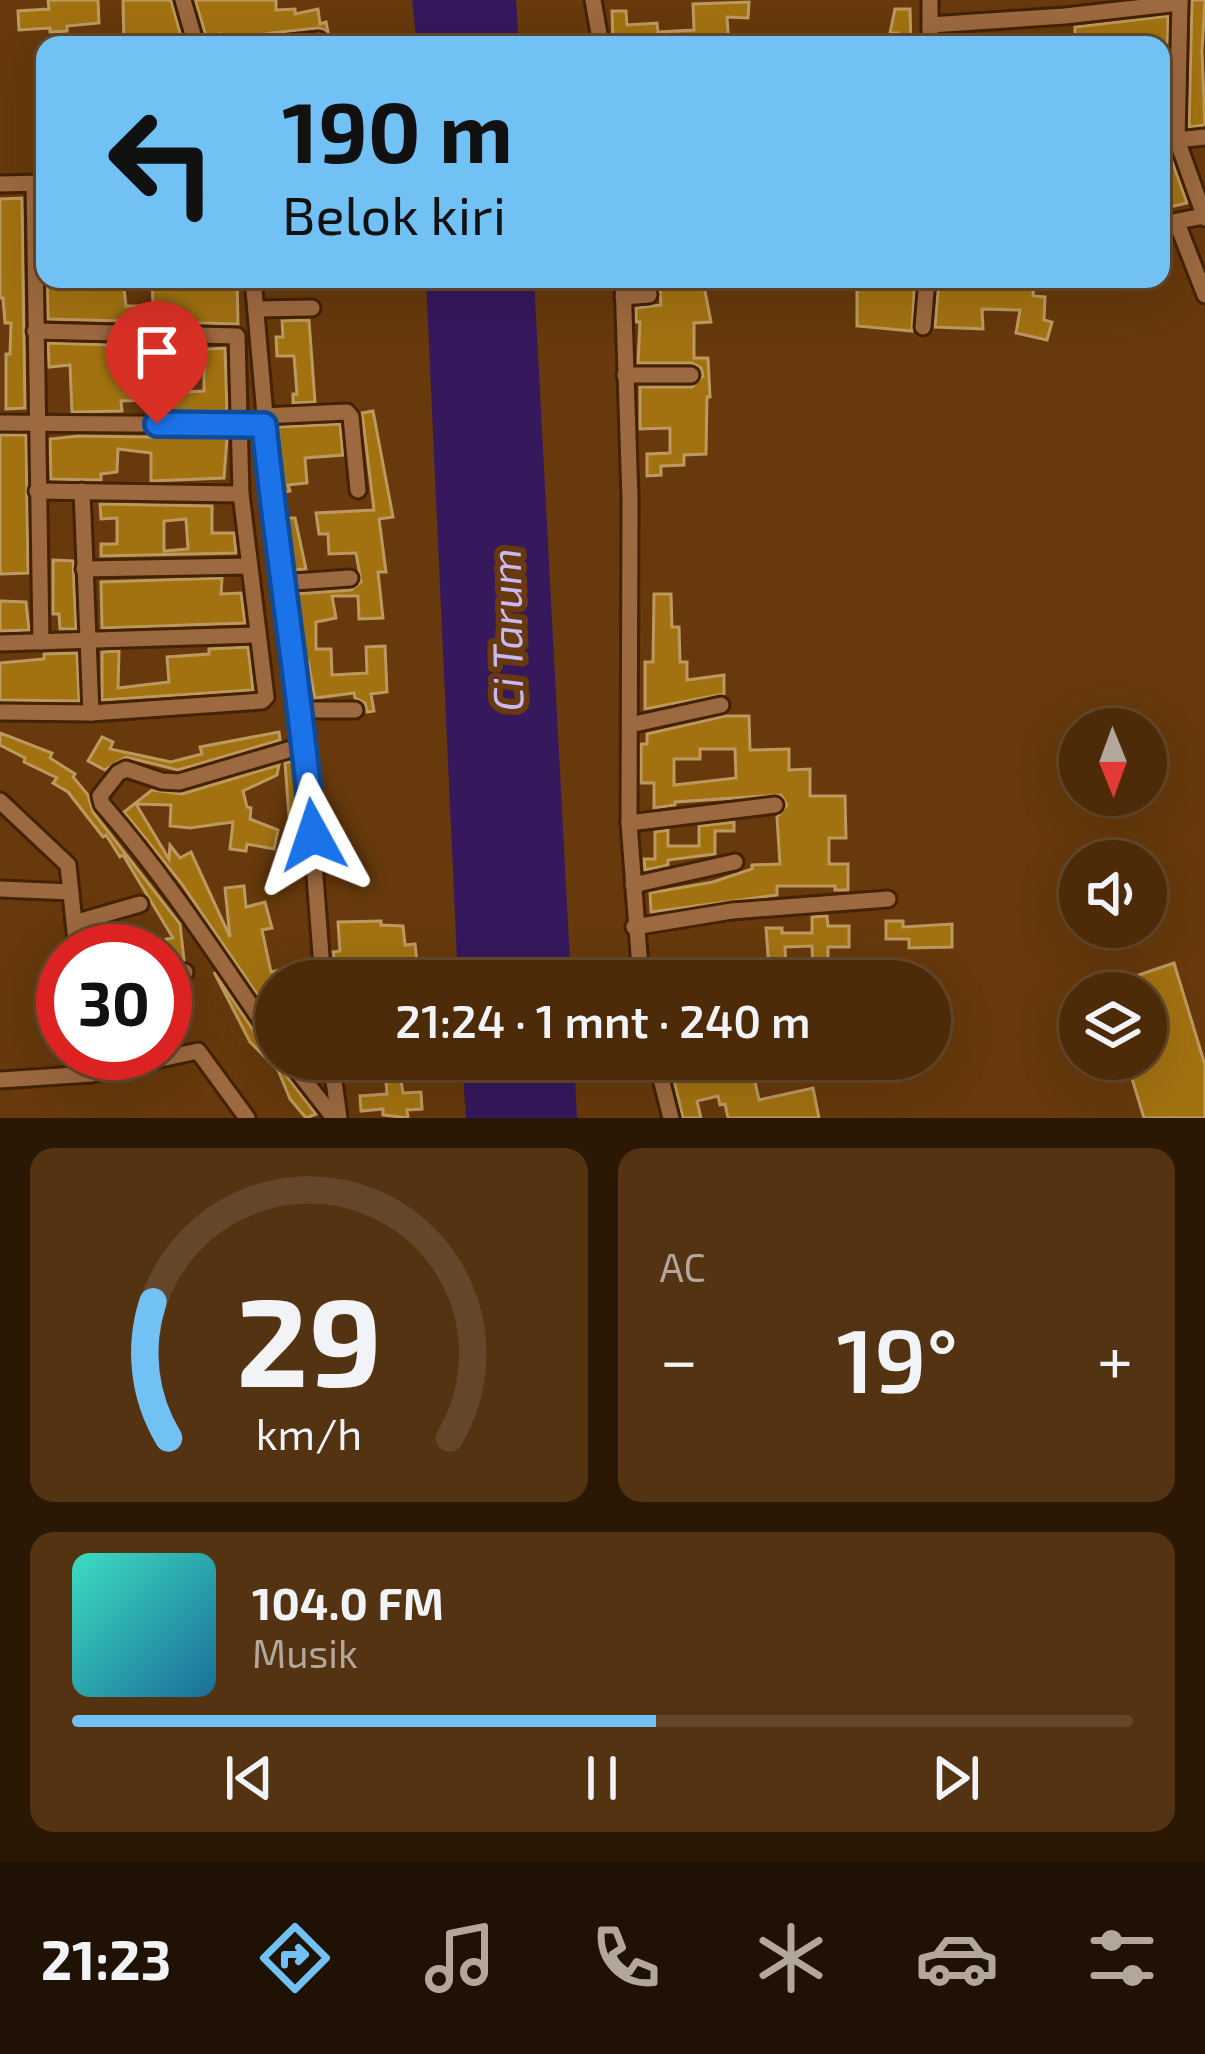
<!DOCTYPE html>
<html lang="id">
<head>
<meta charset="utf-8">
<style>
  :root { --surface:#4d2b09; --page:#543312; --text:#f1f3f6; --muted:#b3a79c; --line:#64472a; --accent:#71c1f5 }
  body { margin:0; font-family:"Exo 2",sans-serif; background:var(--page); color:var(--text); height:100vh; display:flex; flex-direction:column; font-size:45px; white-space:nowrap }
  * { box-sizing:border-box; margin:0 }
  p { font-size:39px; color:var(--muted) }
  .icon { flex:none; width:66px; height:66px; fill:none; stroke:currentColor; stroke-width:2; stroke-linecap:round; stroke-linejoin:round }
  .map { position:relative; height:1118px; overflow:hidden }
  .panel { display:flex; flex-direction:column; gap:30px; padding:30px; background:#2a1805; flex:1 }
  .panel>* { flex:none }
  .guide { position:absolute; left:36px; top:36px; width:1134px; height:252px; border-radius:24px; box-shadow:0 12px 48px #0002,0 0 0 3px var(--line); background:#71c1f5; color:#111; overflow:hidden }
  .needle { width:78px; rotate:179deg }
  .buttons { position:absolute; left:1059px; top:708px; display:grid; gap:24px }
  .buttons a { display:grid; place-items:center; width:108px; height:108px; border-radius:50%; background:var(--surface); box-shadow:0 12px 48px #0002,0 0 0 3px var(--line); font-size:60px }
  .speed { position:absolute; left:36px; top:924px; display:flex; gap:24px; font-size:60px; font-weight:700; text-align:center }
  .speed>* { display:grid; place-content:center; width:156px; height:156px; border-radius:50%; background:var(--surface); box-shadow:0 12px 48px #0002,0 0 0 3px var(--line); line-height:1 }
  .speed .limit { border:18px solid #d22; background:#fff; color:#111 }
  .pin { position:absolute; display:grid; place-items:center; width:102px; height:102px; color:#fff; margin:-123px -51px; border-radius:50% 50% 50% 0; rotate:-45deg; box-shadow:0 0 12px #0007 }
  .pin .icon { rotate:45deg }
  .me { position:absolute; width:132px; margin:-66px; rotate:355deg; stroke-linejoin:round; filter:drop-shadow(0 0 9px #0008) }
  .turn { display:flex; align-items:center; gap:42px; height:252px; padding:0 48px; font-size:54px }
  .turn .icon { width:156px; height:156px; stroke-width:2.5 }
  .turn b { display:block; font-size:84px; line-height:102px }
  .big { font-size:90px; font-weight:600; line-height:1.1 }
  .panel .card { flex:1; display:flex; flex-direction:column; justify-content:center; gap:18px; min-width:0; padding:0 42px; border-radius:24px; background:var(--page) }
  .panel .dial { align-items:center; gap:0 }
  .dial svg { height:312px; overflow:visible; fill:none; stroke:var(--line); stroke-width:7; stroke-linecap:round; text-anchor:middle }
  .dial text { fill:var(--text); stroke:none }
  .song { display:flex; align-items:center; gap:36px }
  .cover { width:144px; height:144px; border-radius:18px; background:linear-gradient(135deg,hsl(170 70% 55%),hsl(200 70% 35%)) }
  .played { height:12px; border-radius:6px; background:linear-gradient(90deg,var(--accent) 55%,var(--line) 55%) }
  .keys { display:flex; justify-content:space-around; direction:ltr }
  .heat { display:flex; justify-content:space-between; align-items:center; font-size:66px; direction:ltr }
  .panel .tiles { flex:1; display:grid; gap:30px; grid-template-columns:1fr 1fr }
  .card:last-child { grid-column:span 2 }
  .trip { position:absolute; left:255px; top:960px; width:696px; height:120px; border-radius:60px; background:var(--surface); box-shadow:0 12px 48px #0002,0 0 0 3px var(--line); font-weight:600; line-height:120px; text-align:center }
  .dock { display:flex; height:192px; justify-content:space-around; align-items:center; background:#1f1104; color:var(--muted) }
  .dock .icon { width:84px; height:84px }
  .dock .active { color:var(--accent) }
  .dock b { font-size:54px; color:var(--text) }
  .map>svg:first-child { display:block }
  .water { fill:#36185d }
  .building { fill:#a27211; stroke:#bc995f; stroke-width:3; fill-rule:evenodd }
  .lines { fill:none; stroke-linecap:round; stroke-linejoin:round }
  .street-casing { stroke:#452201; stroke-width:21 }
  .street { stroke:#9c6940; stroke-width:15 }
  .route-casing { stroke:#114b97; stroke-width:30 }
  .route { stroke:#1a73e8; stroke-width:21 }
  .labels { text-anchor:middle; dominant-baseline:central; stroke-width:12; stroke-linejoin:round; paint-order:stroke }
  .water-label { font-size:42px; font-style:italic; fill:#cab7f5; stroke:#67390c }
</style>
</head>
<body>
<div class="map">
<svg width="1205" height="1118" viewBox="0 0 1205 1118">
  <rect width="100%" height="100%" fill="#67390c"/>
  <g class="water">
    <polygon points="412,0 516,0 519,45 417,45"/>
    <polygon points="426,279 534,279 571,981 458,981"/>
    <polygon points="462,1059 574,1059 577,1118 466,1118"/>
  </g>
  <g class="building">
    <polygon points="48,0 98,0 99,23 67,26 67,31 50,32 50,28 19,30 18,11 49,9"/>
    <polygon points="123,0 171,0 183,43 124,45"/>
    <polygon points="195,0 276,0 276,10 295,9 295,14 318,9 320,24 326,22 328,32 318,28 271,33 242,39 243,45 222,45 220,34 206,36"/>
    <polygon points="1192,0 1205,0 1202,51 1205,125 1189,127"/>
    <polygon points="749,2 748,18 727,17 729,45 613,44 612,11 626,11 627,25 657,23 658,32 694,30 693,4"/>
    <polygon points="895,9 910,9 911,45 898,45 898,33 890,33"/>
    <polygon points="1168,16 1165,141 1187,203 1161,209 1161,45 1075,40 1075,27"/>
    <polygon points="22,198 25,408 6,409 6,354 10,354 11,323 5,323 3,298 0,298 0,199"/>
    <polygon points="47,279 123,279 126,306 153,306 152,279 237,279 238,324 48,319"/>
    <polygon points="659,279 675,279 676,288 704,286 711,322 694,323 694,358 708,358 710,397 707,397 706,454 684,455 684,465 661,466 661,475 647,476 647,454 670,453 670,428 640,429 640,387 692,387 703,376 701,368 692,363 638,363 640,322 636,322 636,308 661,305"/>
    <polygon points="882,279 915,279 912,331 857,326 857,284 882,284"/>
    <polygon points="939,279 1034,285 1033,296 1045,297 1044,320 1052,322 1047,340 1016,333 1020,310 982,309 983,329 935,327"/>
    <polygon points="309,320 315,402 293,403 293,394 297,394 294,356 277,356 276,337 283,337 282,321"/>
    <polygon points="48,343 180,347 179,351 225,348 227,411 159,411 157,393 204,391 204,366 159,364 160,370 151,371 152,400 121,401 122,411 72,412 70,365 49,367"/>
    <polygon points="373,411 393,517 379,519 386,572 378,572 383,618 359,619 358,596 332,596 336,618 316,622 316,649 331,649 332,675 367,673 366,647 385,646 387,692 371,694 374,711 367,712 365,703 355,698 354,693 315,698 308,661 305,661 295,594 351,590 361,582 356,553 329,554 328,534 319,534 316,513 374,510 362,413"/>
    <polygon points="340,424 343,455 305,458 307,483 288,485 290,491 284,492 278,427"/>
    <polygon points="0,435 26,435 28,573 0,574"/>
    <polygon points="78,436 227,438 224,478 151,481 151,453 118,449 117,472 101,474 101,480 51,479 50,439"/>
    <path d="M100 504 212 506V533H234L236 553 101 556V544H117V518L101 519ZM186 519 188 549 164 551V521Z"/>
    <polygon points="286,518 295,518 306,569 291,570"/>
    <polygon points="53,560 73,561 76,629 60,629 59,614 53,614"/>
    <polygon points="222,578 221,594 241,593 245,623 102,628 101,582"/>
    <polygon points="654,594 671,594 672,627 679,627 680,662 687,662 687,680 724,675 724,694 645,709 645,662 653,662"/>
    <polygon points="0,601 26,602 29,630 0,631"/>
    <polygon points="248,647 253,690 102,700 102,652 119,651 118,688 169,682 167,657 209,654 209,649"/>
    <polygon points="77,653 79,701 0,700 0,663 44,659 44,654"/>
    <path d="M725 716H749L750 750 789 749V770L810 769V796H845L846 838H829V864H848V890H835V886H777V895L651 912 650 893 713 882 752 869V865L780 864 777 817 787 805 781 795 675 802V805L654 808V783H641V744H647V734ZM700 749H735L736 778 674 785V759H700Z"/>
    <polygon points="279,732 280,740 178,770 126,757 105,770 88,761 102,737 113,742 110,749 171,762 202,754 200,747"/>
    <polygon points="0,733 52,753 50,758 75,774 73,777 88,795 93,812 180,924 184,960 169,962 166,939 173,938 123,855 120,857 106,835 103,837 68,792 53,783 57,778 24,762 25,758 0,745"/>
    <polygon points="294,761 298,816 289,816 285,763"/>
    <polygon points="279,765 277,775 243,791 247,807 251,808 250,819 278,830 274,849 247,844 246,851 230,849 233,822 190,828 170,826 171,805 136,804 169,859 170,845 180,858 191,852 230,937 225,888 244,886 246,907 265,902 272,928 262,930 271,972 302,965 306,981 272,981 276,991 259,997 181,883 124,812 152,790 182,794"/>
    <polygon points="734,822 734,831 715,831 715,854 668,860 668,865 645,870 644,859 655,859 655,832 668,830 668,846 699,846 699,826"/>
    <path d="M827 916 828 926H849V947H828V969H834V981H770L766 928H782V933H812V917ZM812 946 813 970H786L785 947Z"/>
    <polygon points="381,921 381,925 403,926 405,945 415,944 417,961 410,961 412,979 339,981 333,952 340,951 338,922"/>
    <polygon points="886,921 903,921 903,927 952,924 952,947 909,948 909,939 886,939"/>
    <polygon points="1174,963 1205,1065 1205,1118 1144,1118 1126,1059 1146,1059 1146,993 1086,993"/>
    <polygon points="214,972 266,1049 276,1054 279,1066 316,1114 306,1118 290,1099 278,1070 250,1042"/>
    <polygon points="346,1059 415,1059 415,1067 400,1069 400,1074 403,1093 421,1092 422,1109 407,1110 408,1118 383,1115 383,1109 361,1111 360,1096 387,1094 385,1070 347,1074"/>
    <polygon points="715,1059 718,1070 751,1063 759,1100 813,1088 819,1118 728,1118 725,1104 720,1105 718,1096 697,1101 701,1118 683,1118 672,1072"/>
    <polygon points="757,1059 807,1059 807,1069 757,1070"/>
    <polygon points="810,1059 880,1059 881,1070 854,1070 854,1076 810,1077"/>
  </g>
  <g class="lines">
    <g class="street-casing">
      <g id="street">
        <polyline points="183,0 196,45"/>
        <polyline points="593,0 601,45"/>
        <polyline points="930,0 930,45"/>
        <polyline points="1180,0 1177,140 1205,218"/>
        <polyline points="930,25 1065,16 1180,3"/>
        <polyline points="272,45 319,40"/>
        <polyline points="1177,140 1205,137"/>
        <polyline points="34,183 41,642"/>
        <polyline points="0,184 45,183"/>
        <polyline points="1177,223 1205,295"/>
        <polyline points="1161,224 1204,216"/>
        <polyline points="253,279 278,563 305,745 323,981"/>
        <polyline points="623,279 630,499 629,823 641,981"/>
        <polyline points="623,297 649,295"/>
        <polyline points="256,309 312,308"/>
        <polyline points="923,327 927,279"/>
        <polyline points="625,375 691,375"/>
        <polyline points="263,416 347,412 351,417 358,490"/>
        <polyline points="0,423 264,425"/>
        <polyline points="37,491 241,494"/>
        <polyline points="82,491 91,713"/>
        <polyline points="84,569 249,566"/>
        <polyline points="280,583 350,578"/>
        <polyline points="0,643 257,635"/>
        <polyline points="300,710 355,710"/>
        <polyline points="0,712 91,713 262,701 266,697 241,494 237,336 35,331"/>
        <polyline points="630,725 721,705"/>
        <polyline points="0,801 68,865 77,951"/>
        <polyline points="629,823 775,805"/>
        <polyline points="633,885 735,862"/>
        <polyline points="0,889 71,892"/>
        <polyline points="74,923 140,904"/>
        <polyline points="634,927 732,911 888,899"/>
        <polyline points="165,976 185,972"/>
        <path d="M276 1042C220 961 167 878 102 804L100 796 118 773 126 769 162 781 179 782 305 745"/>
        <polyline points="88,1053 91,1074"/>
        <polyline points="288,1059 334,1118"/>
        <polyline points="331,1059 339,1118"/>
        <polyline points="656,1059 671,1118"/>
        <polyline points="657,1062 682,1059"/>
        <polyline points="0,1080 91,1074 198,1051 247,1118"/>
      </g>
    </g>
    <use href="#street" class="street"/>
  </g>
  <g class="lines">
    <g class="route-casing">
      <path id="route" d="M157 424 264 425C278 562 301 698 313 835"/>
    </g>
    <use href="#route" class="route"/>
  </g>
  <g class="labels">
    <g class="water-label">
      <text transform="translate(505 630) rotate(-91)">Ci Tarum</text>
    </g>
  </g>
</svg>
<div class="buttons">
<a><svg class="needle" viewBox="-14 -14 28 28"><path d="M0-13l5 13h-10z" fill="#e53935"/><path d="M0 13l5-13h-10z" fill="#b3a79c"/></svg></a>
<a><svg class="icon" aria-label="sound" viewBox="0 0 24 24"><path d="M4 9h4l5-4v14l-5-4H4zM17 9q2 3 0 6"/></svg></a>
<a><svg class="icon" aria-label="layers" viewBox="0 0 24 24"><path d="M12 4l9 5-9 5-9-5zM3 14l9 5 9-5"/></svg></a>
</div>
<div class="speed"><div class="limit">30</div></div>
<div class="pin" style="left:157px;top:424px;background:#d93025"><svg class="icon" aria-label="arrive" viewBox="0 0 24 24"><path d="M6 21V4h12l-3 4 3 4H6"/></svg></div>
<svg class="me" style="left:313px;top:835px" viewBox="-20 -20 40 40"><path d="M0-17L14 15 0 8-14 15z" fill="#1a73e8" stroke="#fff" stroke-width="4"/></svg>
<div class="trip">21:24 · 1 mnt · 240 m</div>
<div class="guide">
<div class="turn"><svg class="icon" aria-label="left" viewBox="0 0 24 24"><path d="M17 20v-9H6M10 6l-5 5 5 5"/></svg><div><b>190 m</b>Belok kiri</div></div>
</div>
</div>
<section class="panel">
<div class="tiles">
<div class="card dial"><svg viewBox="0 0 100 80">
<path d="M14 69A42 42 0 1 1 86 69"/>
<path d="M14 69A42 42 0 0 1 10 34" stroke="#71c1f5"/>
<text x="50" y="56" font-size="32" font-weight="700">29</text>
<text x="50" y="72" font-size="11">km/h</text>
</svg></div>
<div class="card"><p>AC</p>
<div class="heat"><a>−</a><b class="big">19°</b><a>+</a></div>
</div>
<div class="card">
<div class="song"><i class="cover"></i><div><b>104.0 FM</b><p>Musik</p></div></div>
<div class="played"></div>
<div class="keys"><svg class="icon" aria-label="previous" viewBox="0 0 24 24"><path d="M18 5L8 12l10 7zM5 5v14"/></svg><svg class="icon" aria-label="pause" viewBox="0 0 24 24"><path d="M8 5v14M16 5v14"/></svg><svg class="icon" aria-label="next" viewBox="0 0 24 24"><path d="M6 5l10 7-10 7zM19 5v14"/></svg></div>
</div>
</div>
</section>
<nav class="dock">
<b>21:23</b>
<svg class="icon active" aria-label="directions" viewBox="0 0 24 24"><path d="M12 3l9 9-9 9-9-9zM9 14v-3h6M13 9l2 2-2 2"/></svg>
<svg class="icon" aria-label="music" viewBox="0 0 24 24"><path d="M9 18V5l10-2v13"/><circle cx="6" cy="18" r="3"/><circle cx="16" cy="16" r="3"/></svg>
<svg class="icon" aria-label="phone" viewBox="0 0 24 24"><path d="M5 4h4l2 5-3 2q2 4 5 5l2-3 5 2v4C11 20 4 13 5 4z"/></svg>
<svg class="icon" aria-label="climate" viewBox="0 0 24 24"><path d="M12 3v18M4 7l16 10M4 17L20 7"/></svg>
<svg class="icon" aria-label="car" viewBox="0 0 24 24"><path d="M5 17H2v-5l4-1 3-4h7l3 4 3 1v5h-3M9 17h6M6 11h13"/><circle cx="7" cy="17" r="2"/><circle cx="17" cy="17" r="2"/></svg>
<svg class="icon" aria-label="filters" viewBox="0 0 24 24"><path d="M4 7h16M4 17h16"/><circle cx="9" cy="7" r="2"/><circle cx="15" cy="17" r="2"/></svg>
</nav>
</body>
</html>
